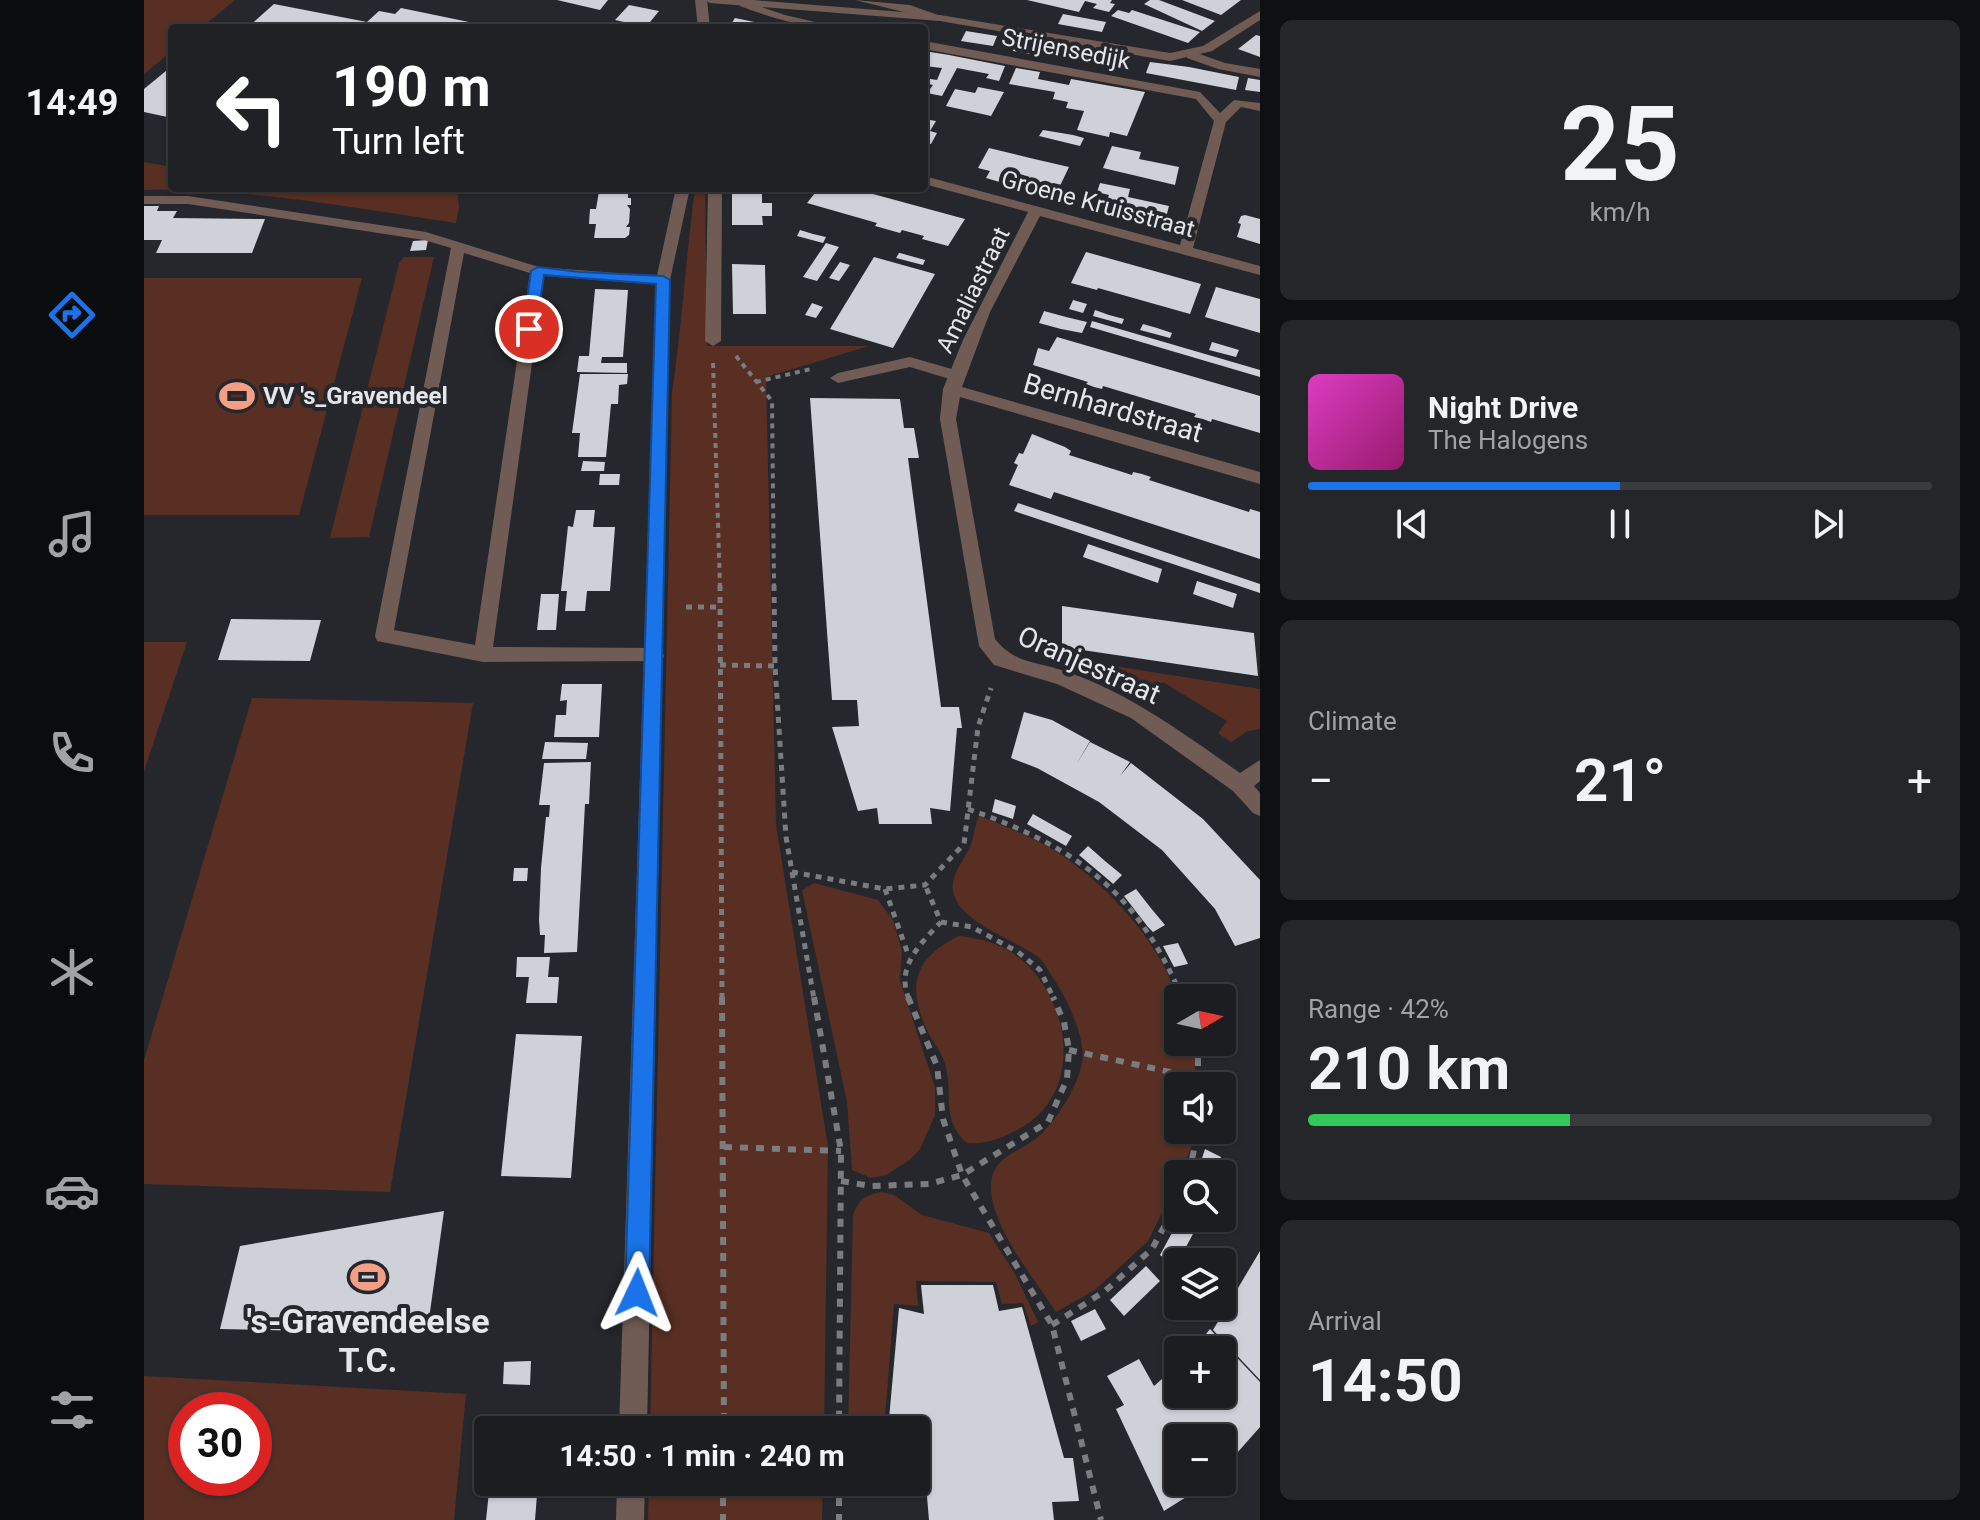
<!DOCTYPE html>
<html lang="en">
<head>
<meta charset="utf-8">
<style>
  :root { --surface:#1c1d21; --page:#25262a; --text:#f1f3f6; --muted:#a0a2a5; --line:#3a3b3f; --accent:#1a73e8 }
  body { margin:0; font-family:Roboto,sans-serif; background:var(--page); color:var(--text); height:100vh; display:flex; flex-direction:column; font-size:30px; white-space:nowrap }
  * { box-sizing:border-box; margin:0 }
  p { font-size:26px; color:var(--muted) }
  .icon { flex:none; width:44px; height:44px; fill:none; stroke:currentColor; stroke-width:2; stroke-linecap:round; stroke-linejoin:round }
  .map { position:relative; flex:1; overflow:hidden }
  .side { display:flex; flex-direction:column; gap:20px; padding:20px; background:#0f1012; width:720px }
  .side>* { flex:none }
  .banner { position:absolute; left:24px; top:24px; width:760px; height:168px; border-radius:8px; box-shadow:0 2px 6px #0004,0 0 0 2px var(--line); background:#202124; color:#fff; overflow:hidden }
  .needle { width:52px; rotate:81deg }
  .fabs { position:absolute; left:1020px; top:984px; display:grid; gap:16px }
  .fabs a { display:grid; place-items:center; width:72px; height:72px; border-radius:8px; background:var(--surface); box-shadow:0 2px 6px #0004,0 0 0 2px var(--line); font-size:40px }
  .speed { position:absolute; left:24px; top:1392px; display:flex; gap:16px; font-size:40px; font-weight:700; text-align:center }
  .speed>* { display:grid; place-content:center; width:104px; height:104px; border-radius:50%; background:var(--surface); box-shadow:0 2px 6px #0004,0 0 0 2px var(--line); line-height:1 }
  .speed .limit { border:12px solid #d22; background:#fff; color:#111 }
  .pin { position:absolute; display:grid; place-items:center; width:68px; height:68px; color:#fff; margin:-34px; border:4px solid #fff; border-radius:50%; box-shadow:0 2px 8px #0007 }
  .me { position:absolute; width:88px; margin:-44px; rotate:2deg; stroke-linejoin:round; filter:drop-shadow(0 0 6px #0008) }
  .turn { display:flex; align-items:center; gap:28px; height:168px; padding:0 32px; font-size:36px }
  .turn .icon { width:104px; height:104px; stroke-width:2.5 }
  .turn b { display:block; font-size:56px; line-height:68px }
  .big { font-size:60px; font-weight:700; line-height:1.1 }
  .side .tile { flex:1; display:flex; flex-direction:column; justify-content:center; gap:12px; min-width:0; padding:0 28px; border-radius:12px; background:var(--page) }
  .side .dial { align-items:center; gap:0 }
  .dial b { font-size:104px; line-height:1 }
  .song { display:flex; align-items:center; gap:24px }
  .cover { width:96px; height:96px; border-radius:12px; background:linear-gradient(135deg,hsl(310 70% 55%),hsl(320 70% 35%)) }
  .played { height:8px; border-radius:4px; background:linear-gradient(90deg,var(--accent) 50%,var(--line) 50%) }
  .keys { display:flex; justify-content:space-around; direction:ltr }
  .heat { display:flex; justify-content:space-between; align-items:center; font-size:44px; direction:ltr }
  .charge { height:12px; border-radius:6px; background:linear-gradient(90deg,#34c759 42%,var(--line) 0) }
  .trip { position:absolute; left:330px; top:1416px; width:456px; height:80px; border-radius:8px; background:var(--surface); box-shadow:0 2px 6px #0004,0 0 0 2px var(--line); font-weight:700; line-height:80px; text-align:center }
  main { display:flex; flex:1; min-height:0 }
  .tab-bar { display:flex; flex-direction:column; width:144px; justify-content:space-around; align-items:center; background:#0b0c0d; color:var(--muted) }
  .tab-bar .icon { width:56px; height:56px }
  .tab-bar .on { color:var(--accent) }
  .tab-bar b { font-size:36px; color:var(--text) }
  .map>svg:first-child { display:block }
  .green { fill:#592f23; fill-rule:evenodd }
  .building { fill:#ced1d8 }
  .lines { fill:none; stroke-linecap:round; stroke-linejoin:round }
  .path-far2 { stroke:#7a7c80; stroke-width:4; stroke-dasharray:5 5; stroke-linecap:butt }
  .path-far1 { stroke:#7a7c80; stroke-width:5; stroke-dasharray:6 6; stroke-linecap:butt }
  .path { stroke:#7a7c80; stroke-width:6; stroke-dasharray:8 8; stroke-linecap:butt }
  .service { fill:#715c55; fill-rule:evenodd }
  .minor { fill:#715c55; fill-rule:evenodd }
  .tertiary { fill:#715c55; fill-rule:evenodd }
  .route { fill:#1a73e8; stroke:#114b97; stroke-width:2 }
  .labels { text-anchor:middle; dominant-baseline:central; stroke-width:8; stroke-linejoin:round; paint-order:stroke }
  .far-street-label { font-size:24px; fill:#e4e6e9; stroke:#25272c }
  .far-poi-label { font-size:24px; font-weight:bold; fill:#e4e6e9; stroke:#25272c; text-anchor:start }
  .street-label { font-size:28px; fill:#e4e6e9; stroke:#25272c }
  .near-poi-label { font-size:34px; font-weight:bold; fill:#e4e6e9; stroke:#25272c }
</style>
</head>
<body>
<main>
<nav class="tab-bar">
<b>14:49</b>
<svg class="icon on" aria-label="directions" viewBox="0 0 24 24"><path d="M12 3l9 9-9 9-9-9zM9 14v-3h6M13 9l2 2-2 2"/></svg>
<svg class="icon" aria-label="music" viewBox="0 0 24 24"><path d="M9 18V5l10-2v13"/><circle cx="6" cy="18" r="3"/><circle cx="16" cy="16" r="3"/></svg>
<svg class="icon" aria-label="phone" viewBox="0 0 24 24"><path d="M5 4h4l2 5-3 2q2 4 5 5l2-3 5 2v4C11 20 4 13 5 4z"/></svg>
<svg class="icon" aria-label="climate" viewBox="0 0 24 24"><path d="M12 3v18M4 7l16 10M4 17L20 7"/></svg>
<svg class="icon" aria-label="car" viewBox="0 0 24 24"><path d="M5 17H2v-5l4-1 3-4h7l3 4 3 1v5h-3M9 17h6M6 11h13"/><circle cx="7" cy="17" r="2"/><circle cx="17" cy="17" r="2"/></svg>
<svg class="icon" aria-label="filters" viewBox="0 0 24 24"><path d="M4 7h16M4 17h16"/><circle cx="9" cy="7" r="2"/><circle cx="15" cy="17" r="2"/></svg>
</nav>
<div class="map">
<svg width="1116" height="1520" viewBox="0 0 1116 1520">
  <rect width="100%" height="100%" fill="#25272c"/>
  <g class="green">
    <polygon points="0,0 91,0 57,28 28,28 28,51 0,74"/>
    <path d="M0 162 28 167V188H307L313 189 315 208 312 223C209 208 105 188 0 190Z"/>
    <path d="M551 188H561L563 346H725L622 377 632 825 684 1147 680 1430H506L528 393C538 325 542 256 551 188Z"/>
    <polygon points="260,257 290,257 225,537 186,538 255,263"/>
    <polygon points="0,278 218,278 155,515 0,515"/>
    <polygon points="0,642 43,642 0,771"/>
    <polygon points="906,656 1116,689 1116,729 1104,731 1087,742 1074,733 1083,721 1019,682 1004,702 951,676 906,661"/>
    <polygon points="108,698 329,703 246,1192 0,1184 0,1060"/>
    <path d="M835 816C858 825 881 834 903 846 955 876 1017 940 1033 999 1037 1011 1034 1029 1034 1042H1049L1051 1047V1086H1034V1130H1051V1136L1037 1174H1034V1181L1004 1241 951 1290 912 1312C890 1278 846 1226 847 1185 848 1155 878 1152 895 1136 914 1119 933 1087 938 1063 943 1040 922 996 909 978 905 972 901 963 895 958 873 939 803 920 809 882 812 867 822 858 827 844 831 835 830 826 835 816Z"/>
    <polygon points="670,883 734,900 749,920 758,951 756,981 791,1087 791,1115 776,1149 767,1159 742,1175 727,1178 708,1170 703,1102 658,890"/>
    <path d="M815 936C832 938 847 941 862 949 925 984 946 1091 875 1129 856 1139 844 1144 823 1143 795 1119 811 1092 800 1061 797 1051 789 1043 785 1034 762 988 769 958 815 936Z"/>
    <path d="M737 1192 750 1195 778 1215 845 1233 871 1274 894 1322 887 1326 879 1303 858 1304 852 1282 772 1281 774 1306 750 1304 740 1430H704L709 1216C713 1200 722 1195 737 1192Z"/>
    <path d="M0 1376 322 1394 310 1520H0ZM42 1410H110V1478H42Z"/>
    <polygon points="505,1482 679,1482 678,1520 504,1520"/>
  </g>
  <g class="building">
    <polygon points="413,0 464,0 456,10"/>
    <polygon points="883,0 968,0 966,3 971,4 965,12 949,8 953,4 941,1 935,12"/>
    <polygon points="1006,0 1015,0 1071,21 1058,31 1000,4"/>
    <polygon points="1038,0 1097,0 1077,15"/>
    <polygon points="130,4 223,22 235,11 251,14 257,8 354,28 103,28"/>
    <polygon points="485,5 515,11 502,27 471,20"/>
    <polygon points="974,10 985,13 988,10 1056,32 1044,43 967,16"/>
    <polygon points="919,14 962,22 958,32 914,24"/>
    <polygon points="591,18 629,26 632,23 652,28 585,27"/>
    <polygon points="822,31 853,36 849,46 817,41"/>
    <polygon points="1112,35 1116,36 1116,57 1094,49"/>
    <polygon points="873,40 927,49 981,59 978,69 869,51"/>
    <polygon points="780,51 805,55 861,66 855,81 842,78 845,74 813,68 798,96 783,93 789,85 780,83 780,78 793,80 798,68 780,66"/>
    <polygon points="1006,62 1045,67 1095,77 1092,90 1002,73"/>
    <polygon points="28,66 28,118 0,112 0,89"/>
    <polygon points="872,68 896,72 894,79 925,85 927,79 1001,92 983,136 966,132 965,137 933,130 940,111 922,108 924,102 909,99 911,92 865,84"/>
    <polygon points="1104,78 1116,80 1116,92 1101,90"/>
    <polygon points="834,87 860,92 847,116 802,106 811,89 831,93"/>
    <polygon points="780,119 792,121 786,131 793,133 787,144 780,143"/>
    <polygon points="899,130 929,135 940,138 936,146 895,136"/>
    <polygon points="968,146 997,152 995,159 1035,167 1031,185 959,168"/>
    <polygon points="845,148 886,158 925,167 915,188 901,185 898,192 889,192 842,178 846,171 834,168"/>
    <polygon points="956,183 986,189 984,197 1025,206 1020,225 959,212 965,195 953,192"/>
    <polygon points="459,188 484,188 484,198 487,198 487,205 483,205 486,209 485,223 482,227 486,227 485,235 481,238 450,238 452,224 445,224 446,209 452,209 455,191 459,191"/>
    <polygon points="588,188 618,188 618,203 628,203 628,216 618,216 619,225 588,225"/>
    <polygon points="675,188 707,188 821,219 804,246 778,239 780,236 758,230 756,233 731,226 733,223 663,203"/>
    <polygon points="0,206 15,206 13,211 33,211 29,218 121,219 108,253 12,253 18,240 0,240"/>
    <polygon points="1101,215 1116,219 1116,244 1093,237 1097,224 1094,223 1097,216"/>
    <polygon points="656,230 669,234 682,237 679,243 653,236"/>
    <polygon points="284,240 282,250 266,251 269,241"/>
    <polygon points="682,243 695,247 673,281 659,277"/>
    <polygon points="942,252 1057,284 1046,314 954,288 953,290 927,283"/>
    <polygon points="755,253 756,253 781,260 779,265 752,258"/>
    <polygon points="730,257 791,274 749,348 686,329"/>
    <polygon points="696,262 706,265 695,281 685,278"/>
    <polygon points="588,264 621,265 622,314 589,314"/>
    <polygon points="1072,287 1116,299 1116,333 1061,317"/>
    <polygon points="451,289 484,290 479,357 458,357 457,363 483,363 483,373 433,372 435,356 445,356"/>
    <polygon points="929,300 943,304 939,313 925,309"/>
    <polygon points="668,303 679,307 672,318 661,315"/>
    <polygon points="951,310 965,315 980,319 978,324 949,316"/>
    <polygon points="900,311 922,317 943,322 938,333 917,329 895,323"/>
    <polygon points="948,321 1116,370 1116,377 946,327"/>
    <polygon points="999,324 1013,328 1028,333 1026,338 996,330"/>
    <polygon points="913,337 1116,396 1116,433 1068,419 1067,422 1059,419 1050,417 1052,414 959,386 958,389 950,387 942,384 944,382 889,365 894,348 905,351"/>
    <polygon points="1068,342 1095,350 1092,357 1065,350"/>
    <polygon points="436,374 484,374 483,384 475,385 474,404 467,404 462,457 434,457 436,433 428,433"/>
    <polygon points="666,398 756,399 760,428 770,428 775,458 764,458 797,707 815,707 818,728 813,728 806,811 786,808 788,824 735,824 733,808 714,811 688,727 715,726 713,700 688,700"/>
    <polygon points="888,434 921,447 927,451 925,455 988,475 989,472 998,474 1007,477 1005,480 1105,512 1106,509 1116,512 1116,559 910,492 907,499 865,485 874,465 870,463 875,453 879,454"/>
    <polygon points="439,461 461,462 460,471 437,471"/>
    <polygon points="456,474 476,474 475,485 455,485"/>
    <polygon points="874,503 1116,584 1116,593 870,511"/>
    <polygon points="432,510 451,510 449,527 471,527 466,591 443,591 441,611 421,611 423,591 417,591 424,526 429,527"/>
    <polygon points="944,544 1018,569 1014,583 939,557"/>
    <polygon points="1053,581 1093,594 1089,608 1049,594"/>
    <polygon points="397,594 415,594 412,630 393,630"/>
    <polygon points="918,606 1110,633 1114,676 918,647"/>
    <polygon points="87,619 173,620 177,620 166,661 74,660"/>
    <polygon points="418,684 458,684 455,737 410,737 412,715 422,715 423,700 416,701"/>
    <polygon points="880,712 908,720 946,741 932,765 946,742 986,762 976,776 987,763 1059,819 1116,880 1116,938 1091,946 1071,909 1018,850 955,802 893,768 867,758"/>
    <polygon points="401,742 444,743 442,759 398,759"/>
    <polygon points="447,762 445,804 441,804 433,952 400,953 401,935 396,935 395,920 397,868 402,817 405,817 406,805 395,805 400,763"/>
    <polygon points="851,799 872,806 869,819 848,812"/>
    <polygon points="889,814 928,836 922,846 883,824"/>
    <polygon points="944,846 961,861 978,875 969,884 967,882 935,855"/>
    <polygon points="370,868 384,868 383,881 369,881"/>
    <polygon points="992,889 1006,907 1021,925 1009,932 1004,927 980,896"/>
    <polygon points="1034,943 1044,964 1030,967 1019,946"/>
    <polygon points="373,957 406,957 404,977 415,977 413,1003 382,1003 385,977 372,977"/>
    <polygon points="372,1034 438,1036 427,1178 357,1176"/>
    <polygon points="1061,1149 1077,1157 1072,1174 1053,1174"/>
    <polygon points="300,1211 285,1319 216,1317 213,1332 76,1329 96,1246"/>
    <polygon points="1036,1218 1049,1218 1055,1223 1031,1267 1016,1255"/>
    <polygon points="1116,1251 1116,1380 1069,1330"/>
    <polygon points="1002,1266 1016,1281 980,1316 966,1300"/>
    <polygon points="777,1285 849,1285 855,1311 878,1307 920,1458 929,1458 935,1501 908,1502 910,1520 785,1520 780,1462 772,1462 772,1430 744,1430 755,1308 780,1314"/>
    <polygon points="951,1309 962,1329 937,1341 927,1321"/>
    <polygon points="1066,1329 1116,1382 1116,1427 1078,1470 1078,1438 1034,1438 1034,1482 1066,1482 1020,1511 972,1409 980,1405 963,1376 995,1359 1010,1386 1034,1365 1034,1394 1078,1394 1078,1350 1049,1350"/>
    <polygon points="387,1361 386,1385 359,1384 360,1362"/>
    <polygon points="346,1482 394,1482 391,1520 342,1520"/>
  </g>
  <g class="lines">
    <g class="path-far2">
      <polyline points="592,356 628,401 630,587"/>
      <polyline points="569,363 576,587"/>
      <polyline points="612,382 667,369"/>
    </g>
    <g class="path-far1">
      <polyline points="576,585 578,999"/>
      <polyline points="630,585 631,666 642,837 670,999"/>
      <polyline points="542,607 577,607"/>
      <polyline points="576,665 631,666"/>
      <path d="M824 809C930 846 994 891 1038 998"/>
      <polyline points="648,872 741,889 781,885 820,844 834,727 847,688"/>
      <polyline points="741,889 765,957"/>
      <polyline points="797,922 828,927 874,952 896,970 910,999"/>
      <path d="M765 999C751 967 777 943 797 922L781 885"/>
    </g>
    <g class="path">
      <polyline points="578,997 580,1430"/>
      <polyline points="670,997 697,1151 695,1430"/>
      <polyline points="764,997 793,1066 799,1119 818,1175 908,1325 957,1520"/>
      <polyline points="1078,1041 1082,1041"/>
      <polyline points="1054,1042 1054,1086"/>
      <polyline points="925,1050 1054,1078"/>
      <polyline points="580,1147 697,1151"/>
      <polyline points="1045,1174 1054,1130"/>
      <polyline points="697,1181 727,1186 785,1184 818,1175 904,1122 923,1079 925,1050 920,1022 909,997"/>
      <polyline points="908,1325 961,1291 1008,1249 1034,1201"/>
      <polyline points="579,1482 579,1520"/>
      <polyline points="695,1482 695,1520"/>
    </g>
    <g class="service">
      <polygon points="564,188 578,188 577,341 569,346 561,341"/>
      <path d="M0 196H44L282 232 395 267 524 277 526 280 519 285 400 276 349 647 511 648 518 651 520 656 518 661 339 662 233 641 231 636 307 248 280 240 44 204H0ZM320 253 386 273 331 645 250 630Z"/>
      <polygon points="766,357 818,372 820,376 812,381 766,367 694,383 686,378 694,373"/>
    </g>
    <g class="minor">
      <polygon points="551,0 563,0 566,28 554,28"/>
      <polygon points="711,0 766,5 802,18 796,21"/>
      <path d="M600 1 641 15 697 28C661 28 630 19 596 6V2Z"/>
      <path d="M780 41 1056 92 1076 113 1090 100 1116 103V111L1097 107 1082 122 1049 248 1116 266V275L896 216 846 312 818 387 1116 472V484L816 397 812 419 851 639C871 664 892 661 921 671 987 694 1039 733 1096 773L1116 760V781L1110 786 1116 793V816L1109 813 1089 791 987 718 913 684 850 665 835 646 796 419 799 389 819 340 884 212 780 184V176L1036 245 1070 121 1052 99 780 49Z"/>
      <polygon points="1047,51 1081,63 1116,69 1116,77 1074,69 1043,58 1041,55"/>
      <polygon points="532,188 546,188 526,280 503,1430 475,1430 512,280"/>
      <polygon points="473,1482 501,1482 500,1520 472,1520"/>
    </g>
    <polygon class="tertiary" points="560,0 609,0 796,15 1026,53 1059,46 1116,11 1116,20 1068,51 1026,61 796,21 566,3"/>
  </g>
  <polygon class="route" points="394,267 436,272 519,276 526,280 505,1293 501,1301 493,1305 485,1301 481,1293 512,284 400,275 392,329 385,334 379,329 387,271"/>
  <defs>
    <g id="stadium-bare" transform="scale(2.76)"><path d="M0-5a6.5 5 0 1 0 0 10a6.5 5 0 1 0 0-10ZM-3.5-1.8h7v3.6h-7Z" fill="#f39f85" stroke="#25272c" stroke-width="2.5" paint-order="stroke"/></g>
  </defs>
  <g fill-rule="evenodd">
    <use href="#stadium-bare" x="93" y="396"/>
    <use href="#stadium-bare" x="224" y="1277"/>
  </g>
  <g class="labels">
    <g class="far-street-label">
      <text transform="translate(922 49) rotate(11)">Strijensedijk</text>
      <text transform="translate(954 204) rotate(15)">Groene Kruisstraat</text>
      <text transform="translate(829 290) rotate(-64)">Amaliastraat</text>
    </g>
    <g class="far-poi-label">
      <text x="119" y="396">VV 's_Gravendeel</text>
    </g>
    <g class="street-label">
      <text transform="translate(969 408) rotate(16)">Bernhardstraat</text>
      <text transform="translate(945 665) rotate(24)">Oranjestraat</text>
    </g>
    <g class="near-poi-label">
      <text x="224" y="1321">'s-Gravendeelse<tspan x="224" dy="39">T.C.</tspan></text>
    </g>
  </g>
</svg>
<div class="fabs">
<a><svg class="needle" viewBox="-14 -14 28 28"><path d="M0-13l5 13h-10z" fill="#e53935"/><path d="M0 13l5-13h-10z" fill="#a0a2a5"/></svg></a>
<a><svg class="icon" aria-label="sound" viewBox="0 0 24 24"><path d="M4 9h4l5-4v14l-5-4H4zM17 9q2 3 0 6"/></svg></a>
<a><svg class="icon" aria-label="search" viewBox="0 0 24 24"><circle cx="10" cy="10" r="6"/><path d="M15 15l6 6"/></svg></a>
<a><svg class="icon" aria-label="layers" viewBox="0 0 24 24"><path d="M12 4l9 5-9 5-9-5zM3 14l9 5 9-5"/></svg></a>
<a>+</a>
<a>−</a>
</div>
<div class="speed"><div class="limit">30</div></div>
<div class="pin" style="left:385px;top:329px;background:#d93025"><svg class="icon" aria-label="arrive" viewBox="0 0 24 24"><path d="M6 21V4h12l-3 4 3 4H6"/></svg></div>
<svg class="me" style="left:493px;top:1293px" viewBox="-20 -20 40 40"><path d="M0-17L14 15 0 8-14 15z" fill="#1a73e8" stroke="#fff" stroke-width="4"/></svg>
<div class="trip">14:50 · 1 min · 240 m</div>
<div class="banner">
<div class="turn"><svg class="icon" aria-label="left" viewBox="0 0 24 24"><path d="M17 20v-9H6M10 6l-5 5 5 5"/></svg><div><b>190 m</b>Turn left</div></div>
</div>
</div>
<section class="side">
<div class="tile dial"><b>25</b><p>km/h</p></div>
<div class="tile">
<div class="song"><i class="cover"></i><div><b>Night Drive</b><p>The Halogens</p></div></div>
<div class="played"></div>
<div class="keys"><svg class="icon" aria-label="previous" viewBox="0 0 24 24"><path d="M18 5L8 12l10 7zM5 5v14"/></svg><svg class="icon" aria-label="pause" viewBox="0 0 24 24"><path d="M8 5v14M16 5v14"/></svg><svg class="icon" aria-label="next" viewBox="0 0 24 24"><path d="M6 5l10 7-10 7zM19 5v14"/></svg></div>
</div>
<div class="tile"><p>Climate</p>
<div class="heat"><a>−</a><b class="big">21°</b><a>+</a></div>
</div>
<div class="tile"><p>Range · 42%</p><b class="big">210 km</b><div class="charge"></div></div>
<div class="tile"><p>Arrival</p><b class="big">14:50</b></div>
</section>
</main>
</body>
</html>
